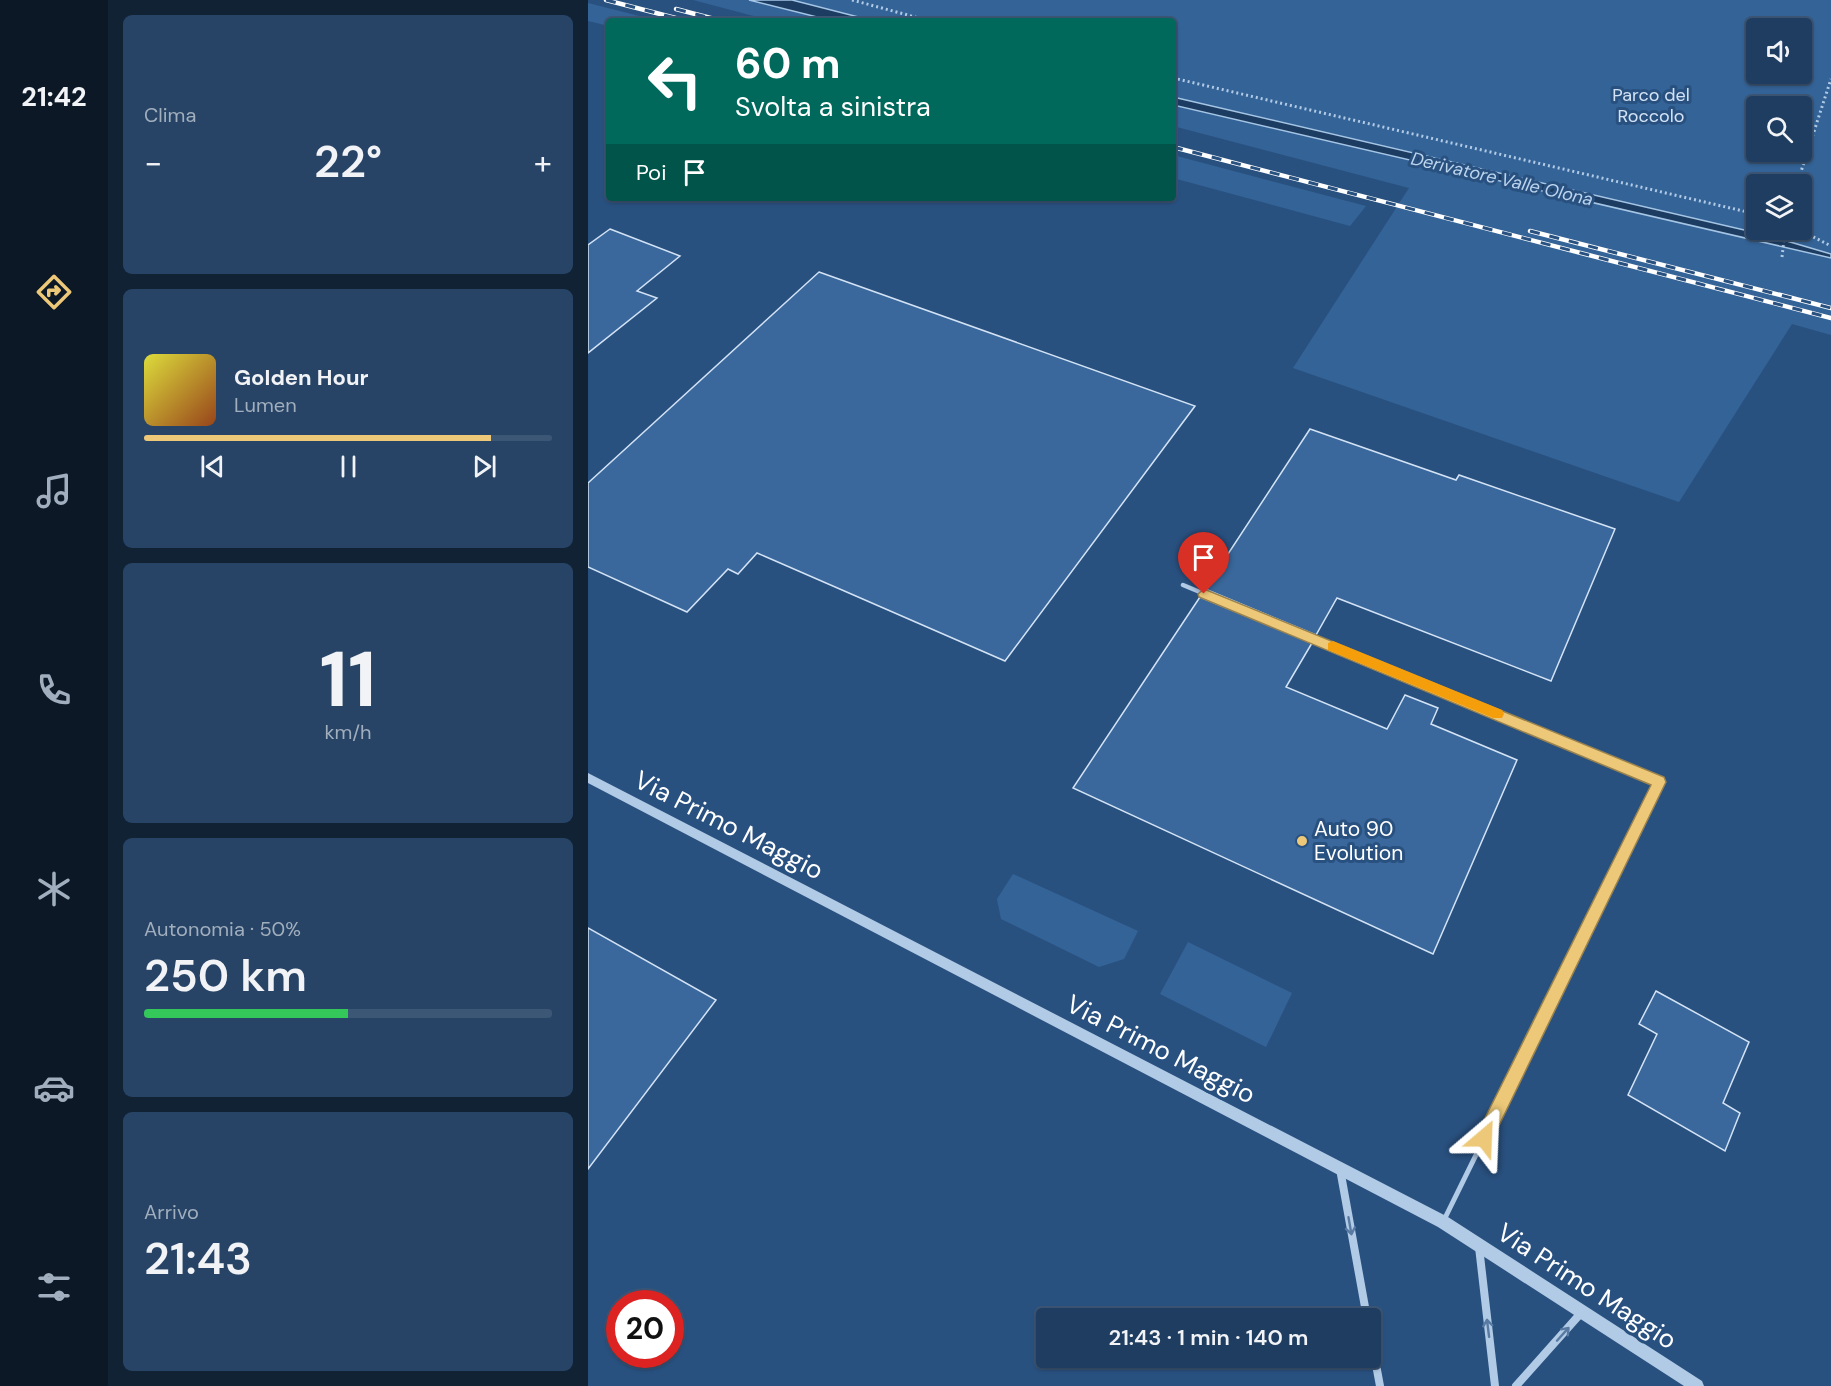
<!DOCTYPE html>
<html lang="it">
<head>
<meta charset="utf-8">
<style>
  :root { --surface:#1f3d60; --page:#274466; --text:#f1f3f6; --muted:#a1aebd; --line:#3c5675; --accent:#ecc878 }
  body { margin:0; font-family:"DM Sans",sans-serif; background:var(--page); color:var(--text); height:100vh; display:flex; flex-direction:column; font-size:22px; white-space:nowrap }
  * { box-sizing:border-box; margin:0 }
  p { font-size:20px; color:var(--muted) }
  .icon { flex:none; width:33px; height:33px; fill:none; stroke:currentColor; stroke-width:2; stroke-linecap:round; stroke-linejoin:round }
  .map { position:relative; flex:1; overflow:hidden }
  .side { display:flex; flex-direction:column; gap:15px; padding:15px; background:#112235; width:480px }
  .side>* { flex:none }
  .top-card { position:absolute; left:18px; top:18px; width:570px; height:183px; border-radius:6px; box-shadow:0 2px 4px #0004,0 0 0 2px var(--line); background:#00695c; color:#fff; overflow:hidden }
  .fabs { position:absolute; left:1158px; top:18px; display:grid; gap:12px }
  .fabs a { display:grid; place-items:center; width:66px; height:66px; border-radius:6px; background:var(--surface); box-shadow:0 2px 4px #0004,0 0 0 2px var(--line); font-size:30px }
  .speed { position:absolute; left:18px; top:1290px; display:flex; gap:12px; font-size:30px; font-weight:700; text-align:center }
  .speed>* { display:grid; place-content:center; width:78px; height:78px; border-radius:50%; background:var(--surface); box-shadow:0 2px 4px #0004,0 0 0 2px var(--line); line-height:1 }
  .speed .limit { border:9px solid #d22; background:#fff; color:#111 }
  .pin { position:absolute; display:grid; place-items:center; width:51px; height:51px; color:#fff; margin:-62px -26px; border-radius:50% 50% 50% 0; rotate:-45deg; box-shadow:0 0 6px #0007 }
  .pin .icon { rotate:45deg }
  .me { position:absolute; width:66px; margin:-33px; rotate:26deg; stroke-linejoin:round; filter:drop-shadow(0 0 4px #0008) }
  .turn { display:flex; align-items:center; gap:21px; height:126px; padding:0 30px; font-size:27px }
  .turn .icon { width:78px; height:78px; stroke-width:2.5 }
  .turn b { display:block; font-size:42px; line-height:51px }
  .then { display:flex; align-items:center; height:57px; padding:0 30px; background:#0003; gap:12px; font-size:22px }
  .big { font-size:45px; font-weight:600; line-height:1.1 }
  .side .tile { flex:1; display:flex; flex-direction:column; justify-content:center; gap:9px; min-width:0; padding:0 21px; border-radius:9px; background:var(--page) }
  .side .dial { align-items:center; gap:0 }
  .dial b { font-size:78px; line-height:1 }
  .song { display:flex; align-items:center; gap:18px }
  .cover { width:72px; height:72px; border-radius:9px; background:linear-gradient(135deg,hsl(60 70% 55%),hsl(20 70% 35%)) }
  .played { height:6px; border-radius:3px; background:linear-gradient(90deg,var(--accent) 85%,var(--line) 85%) }
  .keys { display:flex; justify-content:space-around; direction:ltr }
  .heat { display:flex; justify-content:space-between; align-items:center; font-size:33px; direction:ltr }
  .charge { height:9px; border-radius:4px; background:linear-gradient(90deg,#34c759 50%,var(--line) 0) }
  .trip { position:absolute; left:448px; top:1308px; width:345px; height:60px; border-radius:6px; background:var(--surface); box-shadow:0 2px 4px #0004,0 0 0 2px var(--line); font-weight:600; line-height:60px; text-align:center }
  main { display:flex; flex:1; min-height:0 }
  .dock { display:flex; flex-direction:column; width:108px; justify-content:space-around; align-items:center; background:#0c1826; color:var(--muted) }
  .dock .icon { width:42px; height:42px }
  .dock .on { color:var(--accent) }
  .dock b { font-size:27px; color:var(--text) }
  .map>svg:first-child { display:block }
  .green { fill:#346397; fill-rule:evenodd }
  .water { fill:#1d3c61; stroke:#a5c5e5; stroke-width:1.5 }
  .building { fill:#3a689c; stroke:#d3e3f5; stroke-width:1.5 }
  .lines { fill:none; stroke-linecap:round; stroke-linejoin:round }
  .path { stroke:#b1cae5; stroke-width:3; stroke-dasharray:2 3; stroke-linecap:butt }
  .service-far1 { stroke:#b1cae5; stroke-width:4.5 }
  .service { stroke:#b1cae5; stroke-width:5 }
  .minor { stroke:#b1cae5; stroke-width:8 }
  .tertiary { fill:#b1cae5; fill-rule:evenodd }
  .rail-casing { stroke:#fff; stroke-width:4.5 }
  .rail { stroke:#295180; stroke-width:3; stroke-dasharray:10; stroke-linecap:butt }
  .oneway { stroke:#597ba3 }
  .route { fill:#ecc878; stroke:#99824e; stroke-width:1.5 }
  .slow { fill:#f59e0b }
  .poi-dot { fill:#ecc878; stroke:#295180; stroke-width:2 }
  .labels { text-anchor:middle; dominant-baseline:central; stroke-width:6; stroke-linejoin:round; paint-order:stroke }
  .far-park-label { font-size:18px; fill:#d3e3f5; stroke:#295180 }
  .far-water-label { font-size:18px; font-style:italic; fill:#bcd4ed; stroke:#295180 }
  .poi-label { font-size:21px; fill:#fff; stroke:#295180; text-anchor:start }
  .near-street-label { font-size:26px; fill:#fff; stroke:#295180 }
</style>
</head>
<body>
<main>
<nav class="dock">
<b>21:42</b>
<svg class="icon on" aria-label="directions" viewBox="0 0 24 24"><path d="M12 3l9 9-9 9-9-9zM9 14v-3h6M13 9l2 2-2 2"/></svg>
<svg class="icon" aria-label="music" viewBox="0 0 24 24"><path d="M9 18V5l10-2v13"/><circle cx="6" cy="18" r="3"/><circle cx="16" cy="16" r="3"/></svg>
<svg class="icon" aria-label="phone" viewBox="0 0 24 24"><path d="M5 4h4l2 5-3 2q2 4 5 5l2-3 5 2v4C11 20 4 13 5 4z"/></svg>
<svg class="icon" aria-label="climate" viewBox="0 0 24 24"><path d="M12 3v18M4 7l16 10M4 17L20 7"/></svg>
<svg class="icon" aria-label="car" viewBox="0 0 24 24"><path d="M5 17H2v-5l4-1 3-4h7l3 4 3 1v5h-3M9 17h6M6 11h13"/><circle cx="7" cy="17" r="2"/><circle cx="17" cy="17" r="2"/></svg>
<svg class="icon" aria-label="filters" viewBox="0 0 24 24"><path d="M4 7h16M4 17h16"/><circle cx="9" cy="7" r="2"/><circle cx="15" cy="17" r="2"/></svg>
</nav>
<section class="side">
<div class="tile"><p>Clima</p>
<div class="heat"><a>−</a><b class="big">22°</b><a>+</a></div>
</div>
<div class="tile">
<div class="song"><i class="cover"></i><div><b>Golden Hour</b><p>Lumen</p></div></div>
<div class="played"></div>
<div class="keys"><svg class="icon" aria-label="previous" viewBox="0 0 24 24"><path d="M18 5L8 12l10 7zM5 5v14"/></svg><svg class="icon" aria-label="pause" viewBox="0 0 24 24"><path d="M8 5v14M16 5v14"/></svg><svg class="icon" aria-label="next" viewBox="0 0 24 24"><path d="M6 5l10 7-10 7zM19 5v14"/></svg></div>
</div>
<div class="tile dial"><b>11</b><p>km/h</p></div>
<div class="tile"><p>Autonomia · 50%</p><b class="big">250 km</b><div class="charge"></div></div>
<div class="tile"><p>Arrivo</p><b class="big">21:43</b></div>
</section>
<div class="map">
<svg width="1243" height="1386" viewBox="0 0 1243 1386">
  <rect width="100%" height="100%" fill="#295180"/>
  <g class="green">
    <path d="M105 0H1243V335L1204 324 1091 502 705 368 821 188 585 126V21H185ZM1168 28H1214V74H1168ZM1168 106H1214V152H1168ZM1168 184H1214V230H1168Z"/>
    <polygon points="0,3 71,21 21,21 21,26 0,21"/>
    <polygon points="585,155 778,206 762,226 585,178"/>
    <polygon points="425,874 550,931 536,959 511,967 413,919 409,899"/>
    <polygon points="600,942 704,993 678,1047 572,994"/>
  </g>
  <g class="water">
    <polygon points="161,0 204,0 286,21 245,21"/>
    <polygon points="585,97 1182,236 1243,254 1243,258 585,105"/>
  </g>
  <g class="building">
    <polygon points="22,229 92,256 49,291 69,298 0,353 0,245"/>
    <polygon points="231,272 607,406 417,661 169,553 150,574 140,569 99,612 0,567 0,483"/>
    <polygon points="722,429 868,480 871,475 1027,529 963,681 749,598 728,635 617,589"/>
    <polygon points="612,597 724,643 698,687 799,729 817,695 850,708 843,724 929,760 845,954 485,788"/>
    <polygon points="0,928 128,1000 0,1169"/>
    <polygon points="1068,991 1161,1042 1135,1103 1152,1113 1137,1151 1040,1095 1069,1034 1051,1024"/>
  </g>
  <g class="lines">
    <g class="path">
      <polyline points="264,0 342,21"/>
      <polyline points="585,78 1168,214"/>
      <polyline points="1209,184 1243,79"/>
      <polyline points="1212,230 1243,246"/>
      <polyline points="1194,257 1197,230"/>
    </g>
    <polyline class="service-far1" points="595,585 1071,782 1065,794"/>
    <polyline class="service" points="856,1220 1066,793"/>
    <g class="minor">
      <polyline points="752,1169 779,1318"/>
      <polyline points="891,1247 907,1386"/>
      <polyline points="783,1338 792,1386"/>
      <polyline points="928,1386 993,1313"/>
    </g>
    <polygon class="tertiary" points="0,773 860,1217 1114,1381 1116,1386 1096,1386 850,1227 0,783"/>
    <g class="rail-casing">
      <g id="rail">
        <polyline points="18,0 99,21"/>
        <polyline points="88,9 134,21"/>
        <polyline points="585,147 1243,318"/>
        <polyline points="942,231 1243,308"/>
      </g>
    </g>
    <use href="#rail" class="rail"/>
  </g>
  <defs><path id="oneway-shaft" d="M-6 0H5M1.5-3L5.5 0L1.5 3" fill="none" stroke-width="1.6" stroke-linecap="round" stroke-linejoin="round" transform="scale(1.5)"/></defs>
  <g class="oneway">
    <use href="#oneway-shaft" transform="translate(762 1226) rotate(80)"/>
    <use href="#oneway-shaft" transform="translate(900 1328) rotate(-97)"/>
    <use href="#oneway-shaft" transform="translate(975 1334) rotate(-48)"/>
  </g>
  <polygon class="route" points="616,589 1076,777 1078,782 902,1144 896,1147 890,1144 887,1138 890,1132 1063,785 611,597 610,594"/>
  <polygon class="slow" points="745,641 914,710 916,714 914,718 905,718 740,650 740,643"/>
  <circle class="poi-dot" cx="714" cy="841" r="6"/>
  <g class="labels">
    <g class="far-park-label">
      <text x="1063" y="95">Parco del<tspan x="1063" dy="21">Roccolo</tspan></text>
    </g>
    <g class="far-water-label">
      <text transform="translate(914 179) rotate(13)">Derivatore Valle Olona</text>
    </g>
    <g class="poi-label">
      <text x="726" y="829">Auto 90<tspan x="726" dy="24">Evolution</tspan></text>
    </g>
    <g class="near-street-label">
      <text transform="translate(141 825) rotate(27)">Via Primo Maggio</text>
      <text transform="translate(573 1049) rotate(27)">Via Primo Maggio</text>
      <text transform="translate(999 1286) rotate(33)">Via Primo Maggio</text>
    </g>
  </g>
</svg>
<div class="fabs">
<a><svg class="icon" aria-label="sound" viewBox="0 0 24 24"><path d="M4 9h4l5-4v14l-5-4H4zM17 9q2 3 0 6"/></svg></a>
<a><svg class="icon" aria-label="search" viewBox="0 0 24 24"><circle cx="10" cy="10" r="6"/><path d="M15 15l6 6"/></svg></a>
<a><svg class="icon" aria-label="layers" viewBox="0 0 24 24"><path d="M12 4l9 5-9 5-9-5zM3 14l9 5 9-5"/></svg></a>
</div>
<div class="speed"><div class="limit">20</div></div>
<div class="pin" style="left:616px;top:594px;background:#d93025"><svg class="icon" aria-label="arrive" viewBox="0 0 24 24"><path d="M6 21V4h12l-3 4 3 4H6"/></svg></div>
<svg class="me" style="left:896px;top:1138px" viewBox="-20 -20 40 40"><path d="M0-17L14 15 0 8-14 15z" fill="#ecc878" stroke="#fff" stroke-width="4"/></svg>
<div class="trip">21:43 · 1 min · 140 m</div>
<div class="top-card">
<div class="turn"><svg class="icon" aria-label="left" viewBox="0 0 24 24"><path d="M17 20v-9H6M10 6l-5 5 5 5"/></svg><div><b>60 m</b>Svolta a sinistra</div></div>
<div class="then">Poi<svg class="icon" aria-label="arrive" viewBox="0 0 24 24"><path d="M6 21V4h12l-3 4 3 4H6"/></svg></div>
</div>
</div>
</main>
</body>
</html>
